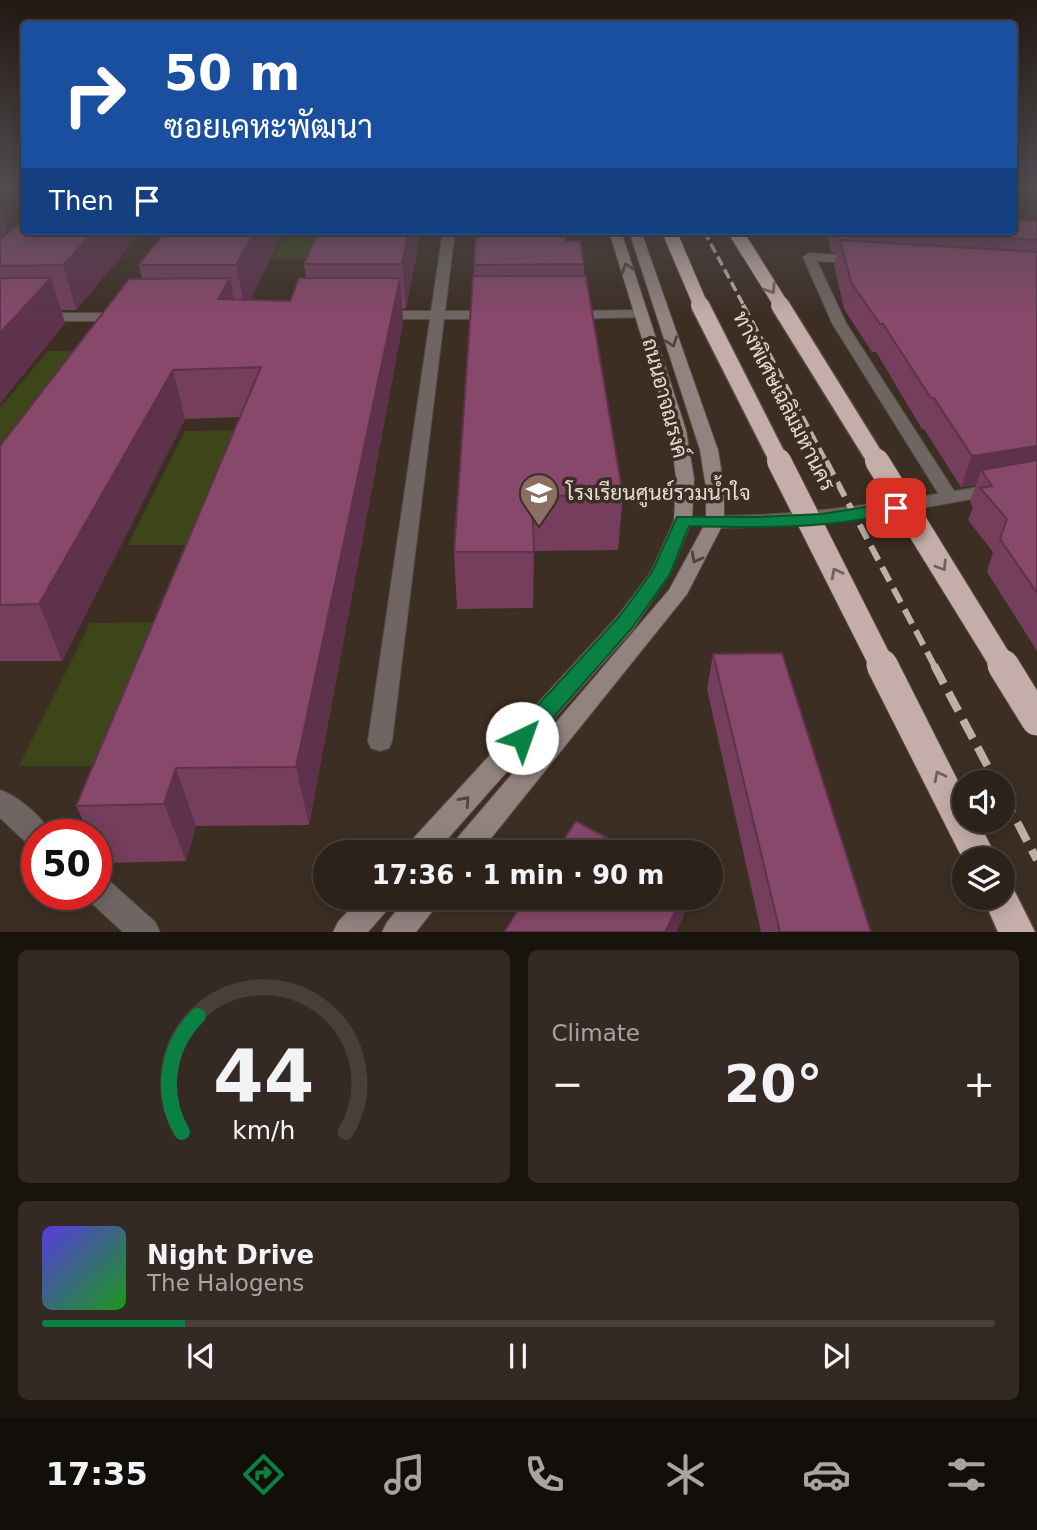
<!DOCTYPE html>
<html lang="en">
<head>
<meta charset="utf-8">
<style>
  :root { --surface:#2d221a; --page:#352a23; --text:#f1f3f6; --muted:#a7a4a2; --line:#483f39; --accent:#0b8043 }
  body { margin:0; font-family:"DejaVu Sans",Sarabun,sans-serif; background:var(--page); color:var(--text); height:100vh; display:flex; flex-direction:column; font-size:26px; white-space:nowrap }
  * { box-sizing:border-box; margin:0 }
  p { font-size:23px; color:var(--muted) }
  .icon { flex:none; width:38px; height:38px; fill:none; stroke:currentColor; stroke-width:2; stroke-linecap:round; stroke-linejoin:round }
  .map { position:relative; height:932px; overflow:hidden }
  .details { display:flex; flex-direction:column; gap:18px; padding:18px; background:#19130e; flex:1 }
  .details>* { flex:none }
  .hud { position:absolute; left:21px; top:21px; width:996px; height:214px; border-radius:7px; box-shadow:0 4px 18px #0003,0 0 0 2px var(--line); background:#1a4fa0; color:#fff; overflow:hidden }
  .tools { position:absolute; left:952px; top:770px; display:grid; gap:14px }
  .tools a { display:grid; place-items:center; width:63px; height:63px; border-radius:50%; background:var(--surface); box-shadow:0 4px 18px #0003,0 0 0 2px var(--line); font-size:35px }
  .speed { position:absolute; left:21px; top:819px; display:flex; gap:14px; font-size:35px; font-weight:700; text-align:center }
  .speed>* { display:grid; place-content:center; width:91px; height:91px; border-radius:50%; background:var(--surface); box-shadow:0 4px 18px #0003,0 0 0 2px var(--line); line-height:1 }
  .speed .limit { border:10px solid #d22; background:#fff; color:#111 }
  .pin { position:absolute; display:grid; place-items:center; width:60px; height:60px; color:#fff; margin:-30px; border-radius:14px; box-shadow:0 4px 10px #0006 }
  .me { position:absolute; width:77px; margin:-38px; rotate:42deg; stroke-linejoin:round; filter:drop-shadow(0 0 5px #0008) }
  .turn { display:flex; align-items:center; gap:24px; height:147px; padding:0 28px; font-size:32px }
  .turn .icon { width:91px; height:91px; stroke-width:2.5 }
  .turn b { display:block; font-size:49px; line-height:60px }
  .then { display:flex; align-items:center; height:66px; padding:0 28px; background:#0003; gap:14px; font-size:26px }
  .big { font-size:52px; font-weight:800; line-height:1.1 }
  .details .tile { flex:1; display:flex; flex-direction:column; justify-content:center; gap:10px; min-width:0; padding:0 24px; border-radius:10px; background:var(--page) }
  .details .dial { align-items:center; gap:0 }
  .dial svg { height:182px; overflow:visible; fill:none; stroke:var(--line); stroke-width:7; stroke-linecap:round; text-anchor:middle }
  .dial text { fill:var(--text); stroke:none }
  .song { display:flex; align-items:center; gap:21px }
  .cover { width:84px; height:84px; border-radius:10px; background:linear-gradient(135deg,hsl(250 70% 55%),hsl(120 70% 35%)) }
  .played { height:7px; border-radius:4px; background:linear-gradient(90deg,var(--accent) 15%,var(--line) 15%) }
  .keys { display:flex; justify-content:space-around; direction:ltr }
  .heat { display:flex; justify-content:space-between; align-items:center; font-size:38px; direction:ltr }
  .details .tiles { flex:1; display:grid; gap:18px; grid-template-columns:1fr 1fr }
  .tile:last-child { grid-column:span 2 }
  .trip { position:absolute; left:313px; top:840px; width:410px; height:70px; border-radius:35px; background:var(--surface); box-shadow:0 4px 18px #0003,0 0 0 2px var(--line); font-weight:800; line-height:70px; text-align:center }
  .dock { display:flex; height:112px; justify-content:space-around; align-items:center; background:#120e0a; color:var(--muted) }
  .dock .icon { width:49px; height:49px }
  .dock .on { color:var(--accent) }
  .dock b { font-size:32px; color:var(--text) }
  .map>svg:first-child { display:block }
  .green { fill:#3c4618 }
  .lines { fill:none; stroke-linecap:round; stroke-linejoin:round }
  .minor-casing { stroke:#574a40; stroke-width:2 }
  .tertiary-casing { stroke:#574a40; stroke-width:2 }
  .secondary-casing { stroke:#574a40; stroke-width:2 }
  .motorway-casing { stroke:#574a40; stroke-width:3 }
  .minor { fill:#6f6664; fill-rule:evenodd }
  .tertiary { fill:#6f6664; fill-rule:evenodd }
  .secondary { fill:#928380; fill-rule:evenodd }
  .motorway { fill:#c5aea9; fill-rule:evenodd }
  .rail-far3 { stroke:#bbb1a9; stroke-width:3.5; stroke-dasharray:10 4.5; stroke-linecap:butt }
  .rail-far2 { stroke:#bbb1a9; stroke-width:4.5; stroke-dasharray:12 6; stroke-linecap:butt }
  .rail-far1 { stroke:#bbb1a9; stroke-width:6; stroke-dasharray:16 8; stroke-linecap:butt }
  .rail { stroke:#bbb1a9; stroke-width:8; stroke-dasharray:21 10; stroke-linecap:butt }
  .motorway-bridge-far3-casing { stroke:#574a40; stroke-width:16; stroke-linecap:butt }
  .motorway-bridge-far2-casing { stroke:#574a40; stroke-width:21; stroke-linecap:butt }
  .motorway-bridge-far1-casing { stroke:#574a40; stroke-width:26; stroke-linecap:butt }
  .motorway-bridge-casing { stroke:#574a40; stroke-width:33; stroke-linecap:butt }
  .motorway-bridge-far3 { stroke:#c5aea9; stroke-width:14 }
  .motorway-bridge-far2 { stroke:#c5aea9; stroke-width:18 }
  .motorway-bridge-far1 { stroke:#c5aea9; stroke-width:24 }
  .motorway-bridge { stroke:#c5aea9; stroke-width:31 }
  .wall { fill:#743e5c }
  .shaded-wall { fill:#5e324b }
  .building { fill:#87486b; stroke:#5e324b; stroke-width:2 }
  .oneway { stroke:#52433a }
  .oneway2 { stroke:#736159 }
  .route { fill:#0b8043; stroke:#07532c; stroke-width:2 }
  .labels { text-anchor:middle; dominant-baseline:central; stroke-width:7; stroke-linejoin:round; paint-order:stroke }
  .street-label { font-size:21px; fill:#e6ddd6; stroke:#3c2e23 }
  .poi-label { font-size:21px; fill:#e6ddd6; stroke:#3c2e23; text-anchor:start }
</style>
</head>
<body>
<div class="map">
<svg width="1037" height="932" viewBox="0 0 1037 932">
  <rect width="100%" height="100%" fill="#3c2e23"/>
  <g class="green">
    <polygon points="286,231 336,231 325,259 272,259"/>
    <polygon points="118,350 0,511 0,408 48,351"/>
    <polygon points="255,430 209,545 128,545 185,431"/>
    <polygon points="178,622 122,766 19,766 90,623"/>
  </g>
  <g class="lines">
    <g class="minor-casing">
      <g id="minor">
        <polygon points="443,231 455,231 445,311 495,311 502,315 495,319 444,319 392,741 389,748 380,751 371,748 368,741 430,319 379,319 372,315 379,311 431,311"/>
        <polygon points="809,253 859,256 865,260 859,264 817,261 846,323 958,497 955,501 943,501 832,323 803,257"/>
        <polygon points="642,310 647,311 647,317 568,319 561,315 568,311"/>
        <polygon points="0,313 124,313 131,317 124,321 0,321"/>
        <path d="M0 790C18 796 44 818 51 835H37V847L28 844 0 818Z"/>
        <polygon points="96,875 106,878 155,922 160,932 123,932 86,898 85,894 96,894"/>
      </g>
    </g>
    <g class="tertiary-casing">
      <path id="tertiary" d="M1037 477V487C930 507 824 528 715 528L708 526 706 522 708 518 715 516C824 516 930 495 1037 477Z"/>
    </g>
    <g class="secondary-casing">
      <g id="secondary">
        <polygon points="609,231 621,231 686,430 694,478 692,521 670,574 633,629 436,852 405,852 409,843 617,617 651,572 674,521 676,478 670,430"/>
        <polygon points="629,231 641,231 718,450 724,488 724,522 687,594 480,852 449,852 453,843 669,590 706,522 706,488 700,450"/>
        <polygon points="360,898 393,898 389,908 368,932 333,932 338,922"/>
        <polygon points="407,898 439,898 435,908 416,932 382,932 387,922"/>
      </g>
    </g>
    <g class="motorway-casing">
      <polygon id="motorway" points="1003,883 1012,886 1035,932 998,932 983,898 1003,898"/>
    </g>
    <use href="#minor" class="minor"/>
    <use href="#tertiary" class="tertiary"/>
    <use href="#secondary" class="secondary"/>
    <use href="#motorway" class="motorway"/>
    <polyline class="rail-far3" points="704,231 744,306"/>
    <polyline class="rail-far2" points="743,305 827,463"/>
    <polyline class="rail-far1" points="826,461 935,667"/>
    <g class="rail">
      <polyline points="934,665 996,782"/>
      <polyline points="1003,795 1037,860"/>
    </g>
    <g class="motorway-bridge-far3-casing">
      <g id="motorway-bridge-far3">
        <polyline points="669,231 701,306"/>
        <polyline points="735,231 782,306"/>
      </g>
    </g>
    <g class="motorway-bridge-far2-casing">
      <g id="motorway-bridge-far2">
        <polyline points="700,305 780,463"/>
        <polyline points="780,305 878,463"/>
      </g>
    </g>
    <g class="motorway-bridge-far1-casing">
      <g id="motorway-bridge-far1">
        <polyline points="779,461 883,667"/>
        <polyline points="877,461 1004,667"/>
      </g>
    </g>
    <g class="motorway-bridge-casing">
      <g id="motorway-bridge">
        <polyline points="882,665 980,859"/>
        <polyline points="1003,665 1037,720"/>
      </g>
    </g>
    <use href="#motorway-bridge-far3" class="motorway-bridge-far3"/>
    <use href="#motorway-bridge-far2" class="motorway-bridge-far2"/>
    <use href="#motorway-bridge-far1" class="motorway-bridge-far1"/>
    <use href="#motorway-bridge" class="motorway-bridge"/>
  </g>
  <g class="wall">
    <polygon points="1037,221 1037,651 987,572 993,552 968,520 973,507 970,502 976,485 961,487 924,429 922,429 876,352 872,352 844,309 834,265 837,252 831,252 827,233 827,231 1013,231"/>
    <polygon points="24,231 142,231 76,310 61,310 65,323 0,403 0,240"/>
    <polygon points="165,231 284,231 250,300 290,301 306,278 304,264 318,231 421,231 406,308 402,309 403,322 309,825 196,826 186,861 103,863 96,849 96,835 90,835 76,806 240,417 185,419 62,661 0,661 0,446 142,279 139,265"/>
    <polygon points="566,241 584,264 584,276 623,495 618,550 534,551 533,608 457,609 454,552 474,276 474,265"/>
    <polygon points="713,654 871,932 761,932 707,689"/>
  </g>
  <g class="shaded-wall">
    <polygon points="0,207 8,230 0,238"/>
    <polygon points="95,231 142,231 76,310 63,265"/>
    <polygon points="255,231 284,231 245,309 236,265"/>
    <polygon points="409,231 421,231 406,308 402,264"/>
    <polygon points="51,278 65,323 0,403 0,333"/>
    <polygon points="230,278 238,323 218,299"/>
    <polygon points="400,278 403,322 309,825 296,767"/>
    <polygon points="173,370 185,419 62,661 39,604"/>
    <polygon points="1037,446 1037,475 981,470 976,485 961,487 972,456"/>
    <polygon points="176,768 196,826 186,861 164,804"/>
    <polygon points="682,898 687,898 683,918 676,932 665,932"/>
  </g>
  <g class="building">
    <polygon points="24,219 24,231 95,231 63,265 0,266 0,240"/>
    <polygon points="1013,219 1037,221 1037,240 896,231 1013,231"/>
    <polygon points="165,231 255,231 236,265 139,265"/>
    <polygon points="318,231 409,231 402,264 304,264"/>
    <polygon points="476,231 565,231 566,241 580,241 584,264 474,265"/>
    <polygon points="840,240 1037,252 1037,446 972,456 934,398 931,398 883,324 880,324 851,282"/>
    <polygon points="473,276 586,276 623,495 532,496 534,552 454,552"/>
    <polygon points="0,278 51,278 0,333"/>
    <polygon points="230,278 218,299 290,301 299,278 400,278 296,767 176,768 164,804 76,806 261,367 173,370 39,604 0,605 0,446 129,279"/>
    <polygon points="1037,460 1037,593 1000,539 1007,519 980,488 992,486 981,470"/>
    <polygon points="782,653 871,932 780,932 713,654"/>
    <polygon points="576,821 633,852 555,852"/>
    <polygon points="526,898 682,898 665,932 504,932"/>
  </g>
  <defs><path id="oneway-chevron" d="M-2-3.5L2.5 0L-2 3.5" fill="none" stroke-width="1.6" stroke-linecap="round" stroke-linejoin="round" transform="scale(1.75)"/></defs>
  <g class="oneway">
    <use href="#oneway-chevron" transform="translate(627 268) rotate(-108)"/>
    <use href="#oneway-chevron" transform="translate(672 342) rotate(71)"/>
    <use href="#oneway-chevron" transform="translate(696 558) rotate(118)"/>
    <use href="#oneway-chevron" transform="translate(465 801) rotate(-48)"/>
  </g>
  <g class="oneway2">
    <use href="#oneway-chevron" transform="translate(771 289) rotate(58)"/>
    <use href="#oneway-chevron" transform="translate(942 566) rotate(58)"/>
    <use href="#oneway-chevron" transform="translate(836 573) rotate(-117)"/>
    <use href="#oneway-chevron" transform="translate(939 776) rotate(-117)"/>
  </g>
  <linearGradient id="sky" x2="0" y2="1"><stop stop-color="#211913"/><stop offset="0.59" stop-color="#504c50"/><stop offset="1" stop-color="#504c50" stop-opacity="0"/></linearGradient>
  <rect width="1037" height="316" fill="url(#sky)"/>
  <path class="route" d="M896 502 902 504 905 508 902 511C833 529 760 528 689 526L670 574 632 628 530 744 522 747 514 744 511 738 514 731 618 618 652 572 677 517H758L822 514Z"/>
  <defs>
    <g id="school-pin" transform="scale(2.0125)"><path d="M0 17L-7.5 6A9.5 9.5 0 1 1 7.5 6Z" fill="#8d6e63" stroke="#3c2e23"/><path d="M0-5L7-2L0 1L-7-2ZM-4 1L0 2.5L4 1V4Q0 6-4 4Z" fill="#fff"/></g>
  </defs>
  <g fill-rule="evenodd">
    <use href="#school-pin" x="539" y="493"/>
  </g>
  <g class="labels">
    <g class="street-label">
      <text transform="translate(665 398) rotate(75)">ถนนอาจณรงค์</text>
      <text transform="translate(784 401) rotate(63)">ทางพิเศษเฉลิมมหานคร</text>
    </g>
    <g class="poi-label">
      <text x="566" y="493">โรงเรียนศูนย์รวมน้ำใจ</text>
    </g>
  </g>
</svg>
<div class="tools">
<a><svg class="icon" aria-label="sound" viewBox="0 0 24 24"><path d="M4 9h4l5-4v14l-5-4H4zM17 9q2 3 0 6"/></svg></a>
<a><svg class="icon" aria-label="layers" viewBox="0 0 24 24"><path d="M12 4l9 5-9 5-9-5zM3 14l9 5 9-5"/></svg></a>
</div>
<div class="speed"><div class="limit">50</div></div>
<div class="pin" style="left:896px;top:508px;background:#d93025"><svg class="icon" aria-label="arrive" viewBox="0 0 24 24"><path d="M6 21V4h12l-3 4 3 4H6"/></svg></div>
<svg class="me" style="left:522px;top:738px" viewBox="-20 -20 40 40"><circle r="19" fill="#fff"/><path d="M0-13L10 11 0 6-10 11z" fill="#0b8043"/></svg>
<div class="trip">17:36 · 1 min · 90 m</div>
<div class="hud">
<div class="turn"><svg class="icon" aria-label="right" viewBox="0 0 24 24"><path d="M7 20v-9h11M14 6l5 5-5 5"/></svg><div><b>50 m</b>ซอยเคหะพัฒนา</div></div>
<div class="then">Then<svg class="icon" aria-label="arrive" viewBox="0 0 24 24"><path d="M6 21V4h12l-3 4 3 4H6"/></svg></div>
</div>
</div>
<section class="details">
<div class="tiles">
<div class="tile dial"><svg viewBox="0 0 100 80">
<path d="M14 69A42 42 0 1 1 86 69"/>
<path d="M14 69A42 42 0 0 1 21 18" stroke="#0b8043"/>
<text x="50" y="56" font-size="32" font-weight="700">44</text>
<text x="50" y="72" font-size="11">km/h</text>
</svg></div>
<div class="tile"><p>Climate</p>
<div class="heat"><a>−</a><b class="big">20°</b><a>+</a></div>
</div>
<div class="tile">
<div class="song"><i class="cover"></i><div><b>Night Drive</b><p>The Halogens</p></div></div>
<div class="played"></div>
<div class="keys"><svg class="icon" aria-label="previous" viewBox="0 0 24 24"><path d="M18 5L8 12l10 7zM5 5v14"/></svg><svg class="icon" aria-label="pause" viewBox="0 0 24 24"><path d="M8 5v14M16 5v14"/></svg><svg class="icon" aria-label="next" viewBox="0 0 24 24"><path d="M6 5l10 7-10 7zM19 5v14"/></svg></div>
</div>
</div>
</section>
<nav class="dock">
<b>17:35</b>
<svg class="icon on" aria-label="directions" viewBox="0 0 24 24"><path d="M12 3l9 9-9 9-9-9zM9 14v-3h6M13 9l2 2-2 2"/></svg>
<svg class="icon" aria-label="music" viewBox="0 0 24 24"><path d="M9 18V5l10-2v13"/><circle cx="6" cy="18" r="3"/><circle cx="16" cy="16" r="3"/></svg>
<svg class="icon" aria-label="phone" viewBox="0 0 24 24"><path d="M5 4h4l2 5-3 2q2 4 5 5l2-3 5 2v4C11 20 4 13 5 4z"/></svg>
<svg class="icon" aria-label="climate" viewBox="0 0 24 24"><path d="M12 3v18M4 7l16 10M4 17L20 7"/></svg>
<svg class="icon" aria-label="car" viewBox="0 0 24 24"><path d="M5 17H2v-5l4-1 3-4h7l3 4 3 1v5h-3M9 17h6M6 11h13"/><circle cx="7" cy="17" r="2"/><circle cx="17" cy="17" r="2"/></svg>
<svg class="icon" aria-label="filters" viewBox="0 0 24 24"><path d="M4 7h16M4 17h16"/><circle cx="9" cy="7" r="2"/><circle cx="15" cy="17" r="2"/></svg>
</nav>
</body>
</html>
